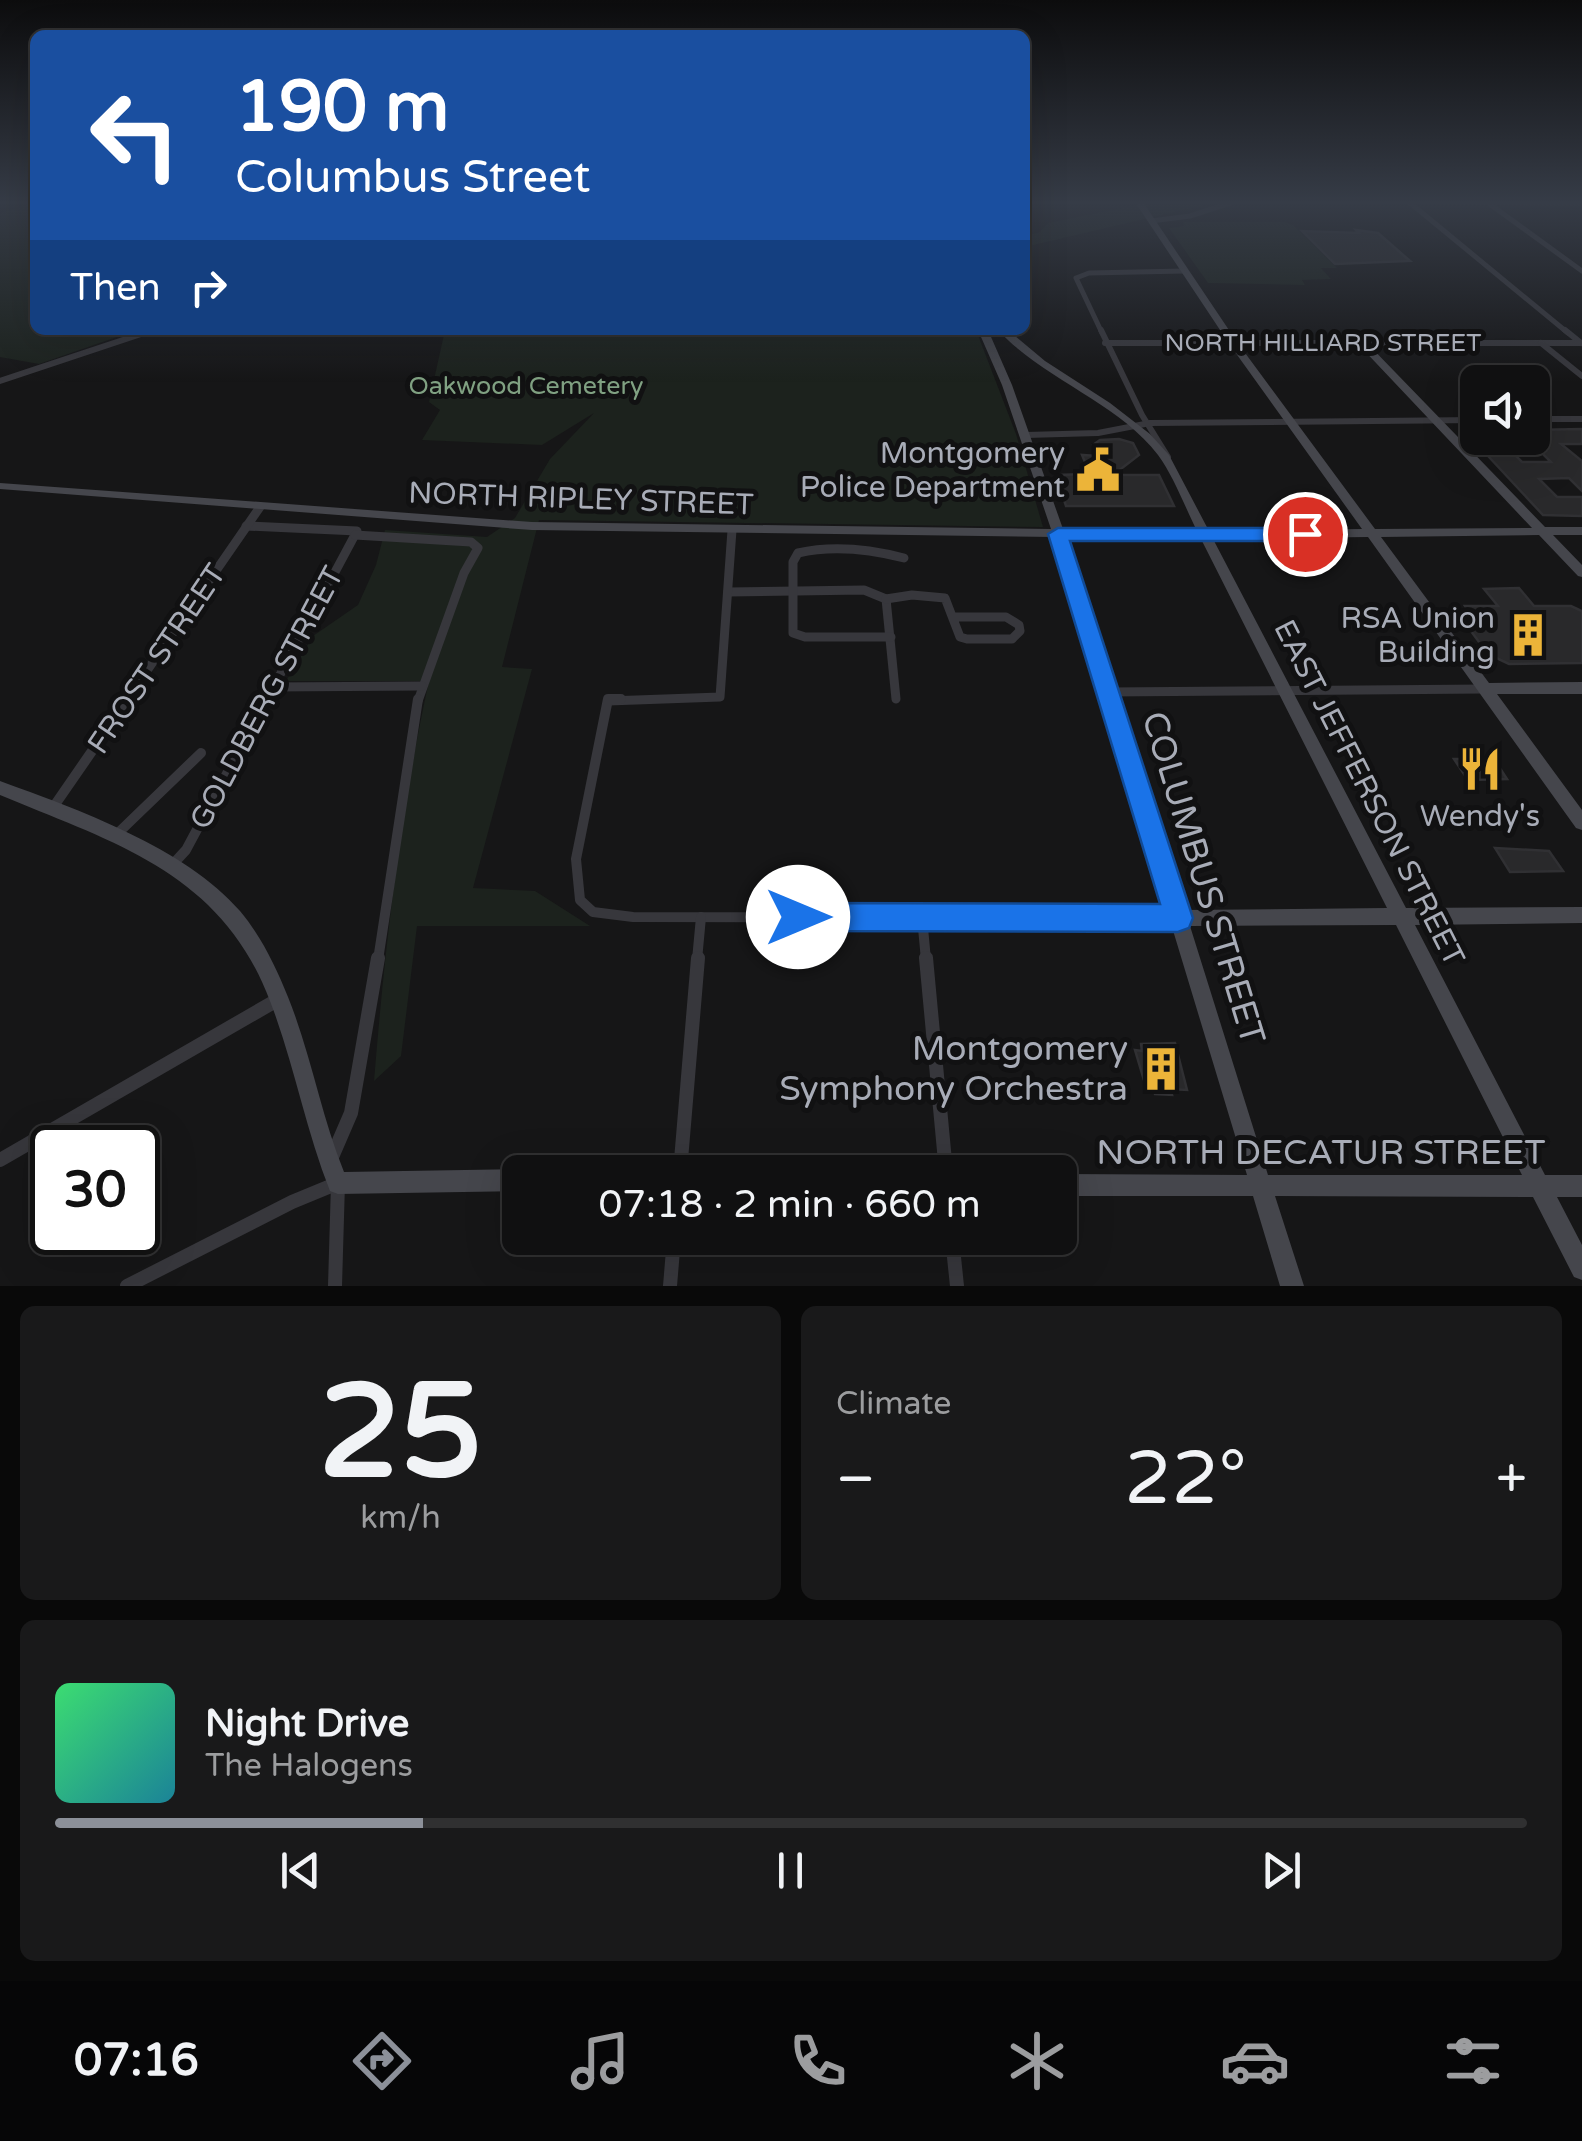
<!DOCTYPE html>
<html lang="en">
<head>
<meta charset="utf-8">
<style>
  :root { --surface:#101011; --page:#19191a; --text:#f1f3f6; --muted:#9c9d9f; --line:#303031; --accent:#8c9099 }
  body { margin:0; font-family:"Varela Round",sans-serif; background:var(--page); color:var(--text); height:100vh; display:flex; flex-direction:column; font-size:38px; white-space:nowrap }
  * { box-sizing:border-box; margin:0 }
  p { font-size:32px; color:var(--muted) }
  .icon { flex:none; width:55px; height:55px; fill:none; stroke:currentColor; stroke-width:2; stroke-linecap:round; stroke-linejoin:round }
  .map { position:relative; height:1286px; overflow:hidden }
  .sheet { display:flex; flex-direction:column; gap:20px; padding:20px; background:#090909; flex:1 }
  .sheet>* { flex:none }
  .top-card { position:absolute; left:30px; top:30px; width:1000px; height:305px; border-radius:15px; box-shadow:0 10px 40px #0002,0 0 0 2px var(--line); background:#1a4fa0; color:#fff; overflow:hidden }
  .fabs { position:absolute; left:1460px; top:365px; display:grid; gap:20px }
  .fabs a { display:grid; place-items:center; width:90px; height:90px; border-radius:15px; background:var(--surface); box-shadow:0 10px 40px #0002,0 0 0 2px var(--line); font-size:50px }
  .speed { position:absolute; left:30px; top:1125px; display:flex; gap:20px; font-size:50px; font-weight:700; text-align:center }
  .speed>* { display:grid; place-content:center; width:130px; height:130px; border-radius:50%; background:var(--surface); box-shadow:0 10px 40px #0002,0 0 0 2px var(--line); line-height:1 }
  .speed .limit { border:5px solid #111; border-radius:15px; background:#fff; color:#111 }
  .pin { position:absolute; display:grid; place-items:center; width:85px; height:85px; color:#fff; margin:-42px; border:5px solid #fff; border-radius:50%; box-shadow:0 2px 10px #0007 }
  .me { position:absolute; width:110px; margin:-55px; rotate:90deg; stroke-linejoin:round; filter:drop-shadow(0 0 8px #0008) }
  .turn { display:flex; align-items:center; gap:35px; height:210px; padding:0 40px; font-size:45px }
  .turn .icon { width:130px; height:130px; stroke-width:2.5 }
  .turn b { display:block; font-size:70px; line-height:85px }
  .then { display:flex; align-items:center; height:95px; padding:0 40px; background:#0003; gap:20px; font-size:38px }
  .big { font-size:75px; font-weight:600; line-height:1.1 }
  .sheet .tile { flex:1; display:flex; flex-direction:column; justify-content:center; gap:15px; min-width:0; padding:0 35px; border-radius:15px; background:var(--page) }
  .sheet .dial { align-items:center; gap:0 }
  .dial b { font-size:130px; line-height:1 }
  .song { display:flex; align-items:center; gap:30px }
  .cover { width:120px; height:120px; border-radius:15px; background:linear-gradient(135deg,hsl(140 70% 55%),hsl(190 70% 35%)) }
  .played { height:10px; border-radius:5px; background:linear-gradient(90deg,var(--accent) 25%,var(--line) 25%) }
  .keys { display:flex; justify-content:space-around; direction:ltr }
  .heat { display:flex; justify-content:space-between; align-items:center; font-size:55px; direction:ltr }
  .sheet .tiles { flex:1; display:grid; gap:20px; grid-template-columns:1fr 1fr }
  .tile:last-child { grid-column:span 2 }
  .trip { position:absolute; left:502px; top:1155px; width:575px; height:100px; border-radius:15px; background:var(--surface); box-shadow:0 10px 40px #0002,0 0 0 2px var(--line); font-weight:600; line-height:100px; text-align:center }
  .tab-bar { display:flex; height:160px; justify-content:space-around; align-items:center; background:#060607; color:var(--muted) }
  .tab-bar .icon { width:70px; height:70px }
  .tab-bar .selected { color:var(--accent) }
  .tab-bar b { font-size:45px; color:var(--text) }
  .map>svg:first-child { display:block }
  .green { fill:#1c221d }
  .building { fill:#29292b; stroke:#303033; stroke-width:2.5 }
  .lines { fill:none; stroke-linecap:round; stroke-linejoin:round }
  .street-far4 { stroke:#37373c; stroke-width:5 }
  .street-far3 { stroke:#37373c; stroke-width:6 }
  .street-far2 { stroke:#37373c; stroke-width:9 }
  .street-far1 { stroke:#37373c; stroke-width:10 }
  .street { stroke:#37373c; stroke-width:14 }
  .secondary { fill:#45464c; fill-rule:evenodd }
  .route { fill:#1a73e8; stroke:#114b97; stroke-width:2.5 }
  .labels { text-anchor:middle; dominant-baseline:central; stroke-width:10; stroke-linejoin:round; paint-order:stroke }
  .far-street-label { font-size:25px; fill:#a8acb7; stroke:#111112 }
  .far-park-label { font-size:25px; fill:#80a182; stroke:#111112 }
  .poi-label { font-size:30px; fill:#a8acb7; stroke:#111112; text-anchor:end }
  .street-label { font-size:30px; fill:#a8acb7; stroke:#111112 }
  .near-street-label { font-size:35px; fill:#a8acb7; stroke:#111112 }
  .near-poi-label { font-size:35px; fill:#a8acb7; stroke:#111112; text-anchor:end }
</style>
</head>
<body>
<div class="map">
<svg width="1582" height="1286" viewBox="0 0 1582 1286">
  <rect width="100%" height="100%" fill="#161617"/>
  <g class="green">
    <polygon points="26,202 35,202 35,330 137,330 39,364 0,357 0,213 28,205"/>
    <polygon points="1152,202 1217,202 1025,247 1025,236 1040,232 1048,223"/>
    <polygon points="1183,222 1285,222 1293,225 1337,268 1321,268 1331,279 1302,280 1305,285 1208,283 1169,228 1184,226"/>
    <path d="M445 330H976L1016 434 1043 527 539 520 502 667 532 669 473 888 535 891 590 926H417L401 1056 374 1081C385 947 400 812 429 681H286L313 636 358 605 376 565 385 530 487 537 515 518 550 459 594 413 542 445 422 440 440 410 429 402Z"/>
  </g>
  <g class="building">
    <polygon points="1356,230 1378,233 1410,261 1335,264 1302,231 1359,233"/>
    <polygon points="1463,429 1478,429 1478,438 1498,438 1522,462 1551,462 1527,438 1532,438 1532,430 1582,429 1582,444 1561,444 1582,461 1582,491 1569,478 1539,479 1557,497 1582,497 1582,516 1543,515"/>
    <polygon points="1100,440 1119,439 1133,443 1139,455 1113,475 1159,475 1174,506 1066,506 1056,475 1090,474 1082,455 1097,456 1093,445"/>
    <polygon points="1519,588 1534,606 1571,606 1582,611 1582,663 1509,664 1488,654 1459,615 1472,616 1465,606 1498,606 1484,589"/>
    <polygon points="1454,759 1494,759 1507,779 1468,780"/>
    <polygon points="1495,848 1549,851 1563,871 1510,872"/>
    <polygon points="1175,1043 1187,1090 1170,1089 1172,1095 1155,1094 1153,1087 1146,1087 1135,1050 1142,1051 1141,1044"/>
  </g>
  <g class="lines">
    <g class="street-far4">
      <polyline points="1336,202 1381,202"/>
      <polyline points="1409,202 1568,333"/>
      <polyline points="1424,202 1582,203"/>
      <polyline points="1491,205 1582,271"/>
      <polyline points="1151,221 1190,216 1233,202"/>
      <polyline points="145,333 153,330"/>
      <polyline points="1102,333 1076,278 1089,273 1184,271"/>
    </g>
    <g class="street-far3">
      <polyline points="1101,330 1142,415 1168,457"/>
      <polyline points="1565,330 1581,343"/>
      <polyline points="1105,343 1582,343"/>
      <polyline points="1541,343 1582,376"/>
      <polyline points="0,381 153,330"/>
      <polyline points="1532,419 1582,419"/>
      <polyline points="1026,435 1098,433 1150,423 1478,420"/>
    </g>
    <g class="street-far2">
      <polyline points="246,526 357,531 266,701"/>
      <polyline points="355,535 471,542 478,548 464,573 418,701"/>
      <polyline points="728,592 864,590 886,599 896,699"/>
      <polyline points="886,599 912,595 945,598 960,637 967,639 1012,639 1020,631 1019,625 1006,617 955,617"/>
      <path d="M891 637H805L793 633V562L798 553C833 545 869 549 904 558"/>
      <polyline points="272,687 422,686"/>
      <polyline points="1108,692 1484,689"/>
      <polyline points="126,701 260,507"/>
      <polyline points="608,701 720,697 732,530"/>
    </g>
    <g class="street-far1">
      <polyline points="621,699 608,699 576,859 580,900 593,912 633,917 1178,918"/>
      <polyline points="52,809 128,699"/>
      <polyline points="116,835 201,753"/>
      <polyline points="174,863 186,850 267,699"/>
      <polyline points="922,917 926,960"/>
      <polyline points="378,960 418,699"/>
      <polyline points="697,960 701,917"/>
    </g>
    <g class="street">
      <polyline points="926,958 946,1172"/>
      <polyline points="332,1157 351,1113 378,958"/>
      <polyline points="0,1160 279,999"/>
      <polyline points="680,1172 698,958"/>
      <polyline points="952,1238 957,1286"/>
      <polyline points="127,1286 292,1202 338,1183 335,1286"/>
      <polyline points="670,1286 674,1238"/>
    </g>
    <g class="secondary">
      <path d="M1135 202H1143L1237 342 1375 529 1532 528 1359 345V341H1365L1545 527H1582V535H1553L1582 565V577L1578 576 1539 535 1381 537 1489 683 1582 682V694H1497L1582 810V830L1576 828 1368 537 1213 539 1406 908 1582 907V923L1415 925 1545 1175H1582V1197H1557L1582 1245V1280L1574 1277 1533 1197 1275 1196 1304 1286H1280L1253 1196H1060V1174L1247 1175 1054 537 532 530 0 489V483L532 522 1051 529 1002 385 978 330H988L1012 385 1063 529 1197 531C1185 507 1173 475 1158 455 1118 402 1044 380 998 330H1008L1045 361 1110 403 1150 434 1169 455 1209 531 1362 529 1230 345ZM1066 537 1201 539 1387 908 1184 910ZM1396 925 1522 1175H1268L1190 926Z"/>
      <path d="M0 781C77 809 186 848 240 911 261 936 276 967 288 997 311 1054 321 1115 344 1172L520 1169 528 1172H520V1191L338 1194 330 1191C305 1128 294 1063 270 1001 222 873 115 843 0 795Z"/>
    </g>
  </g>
  <linearGradient id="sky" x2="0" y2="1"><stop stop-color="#0c0c0d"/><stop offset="0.53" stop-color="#363c47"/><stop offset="1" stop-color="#363c47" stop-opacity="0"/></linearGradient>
  <rect width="1582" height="382" fill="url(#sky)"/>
  <polygon class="route" points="1058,528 1305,528 1315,534 1305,541 1070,541 1193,918 1189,928 1178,932 798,931 787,927 783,917 787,907 798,903 1160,904 1048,534"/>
  <defs>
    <g id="civic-bare" transform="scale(3.45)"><path d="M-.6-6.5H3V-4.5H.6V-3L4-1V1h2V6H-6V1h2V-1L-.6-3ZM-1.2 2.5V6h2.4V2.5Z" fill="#ecb439" stroke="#111112" stroke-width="2.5" paint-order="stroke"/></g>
    <g id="building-bare" transform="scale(3.45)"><path d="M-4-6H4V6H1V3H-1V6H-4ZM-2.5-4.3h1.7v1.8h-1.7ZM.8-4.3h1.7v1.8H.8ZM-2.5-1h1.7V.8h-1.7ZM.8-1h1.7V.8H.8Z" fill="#ecb439" stroke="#111112" stroke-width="2.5" paint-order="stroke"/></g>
    <g id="restaurant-bare" transform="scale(3.45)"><path d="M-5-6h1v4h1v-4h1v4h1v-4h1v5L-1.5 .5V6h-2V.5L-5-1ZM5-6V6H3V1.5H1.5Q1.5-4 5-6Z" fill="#ecb439" stroke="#111112" stroke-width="2.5" paint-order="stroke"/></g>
  </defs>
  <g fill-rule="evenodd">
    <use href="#civic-bare" x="1098" y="470"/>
    <use href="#building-bare" x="1528" y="635"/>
    <use href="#restaurant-bare" x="1480" y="769"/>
    <use href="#building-bare" x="1161" y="1069"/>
  </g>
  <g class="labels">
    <g class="far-street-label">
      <text x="1323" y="343">NORTH HILLIARD STREET</text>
    </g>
    <g class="far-park-label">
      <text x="526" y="386">Oakwood Cemetery</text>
    </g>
    <g class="poi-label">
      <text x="1065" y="453">Montgomery<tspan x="1065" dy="34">Police Department</tspan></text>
      <text x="1495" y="618">RSA Union<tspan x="1495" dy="34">Building</tspan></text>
      <text x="1480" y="816" text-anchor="middle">Wendy's</text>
    </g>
    <g class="street-label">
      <text transform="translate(581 499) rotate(2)">NORTH RIPLEY STREET</text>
      <text transform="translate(157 659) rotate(-56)">FROST STREET</text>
      <text transform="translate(267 698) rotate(-62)">GOLDBERG STREET</text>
      <text transform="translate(1369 793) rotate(63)">EAST JEFFERSON STREET</text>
    </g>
    <g class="near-street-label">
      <text transform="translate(1203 878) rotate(73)">COLUMBUS STREET</text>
      <text x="1321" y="1153">NORTH DECATUR STREET</text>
    </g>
    <g class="near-poi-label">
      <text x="1128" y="1049">Montgomery<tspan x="1128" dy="40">Symphony Orchestra</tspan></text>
    </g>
  </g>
</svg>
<div class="fabs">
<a><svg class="icon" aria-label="sound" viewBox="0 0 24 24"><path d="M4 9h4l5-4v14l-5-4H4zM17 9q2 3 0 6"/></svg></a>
</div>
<div class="speed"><div class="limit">30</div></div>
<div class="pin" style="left:1305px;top:534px;background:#d93025"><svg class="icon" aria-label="arrive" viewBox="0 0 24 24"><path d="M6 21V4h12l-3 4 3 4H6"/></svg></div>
<svg class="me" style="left:798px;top:917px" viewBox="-20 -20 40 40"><circle r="19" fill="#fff"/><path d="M0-13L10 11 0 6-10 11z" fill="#1a73e8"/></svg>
<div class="trip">07:18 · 2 min · 660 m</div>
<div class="top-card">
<div class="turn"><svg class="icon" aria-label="left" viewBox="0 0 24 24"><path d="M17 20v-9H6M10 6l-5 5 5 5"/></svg><div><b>190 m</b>Columbus Street</div></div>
<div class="then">Then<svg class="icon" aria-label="right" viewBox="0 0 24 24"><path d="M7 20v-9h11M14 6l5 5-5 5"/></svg></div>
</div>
</div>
<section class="sheet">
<div class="tiles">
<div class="tile dial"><b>25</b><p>km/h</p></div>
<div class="tile"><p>Climate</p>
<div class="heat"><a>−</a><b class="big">22°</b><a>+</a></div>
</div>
<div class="tile">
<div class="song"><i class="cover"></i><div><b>Night Drive</b><p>The Halogens</p></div></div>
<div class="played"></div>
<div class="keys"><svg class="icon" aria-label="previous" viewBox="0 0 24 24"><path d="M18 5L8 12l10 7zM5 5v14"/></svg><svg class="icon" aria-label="pause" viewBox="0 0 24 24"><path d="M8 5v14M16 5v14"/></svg><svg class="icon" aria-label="next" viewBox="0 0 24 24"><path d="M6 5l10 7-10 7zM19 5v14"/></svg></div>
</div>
</div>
</section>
<nav class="tab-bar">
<b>07:16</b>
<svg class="icon selected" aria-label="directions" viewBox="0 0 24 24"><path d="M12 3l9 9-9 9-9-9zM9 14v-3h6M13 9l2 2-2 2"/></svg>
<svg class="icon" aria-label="music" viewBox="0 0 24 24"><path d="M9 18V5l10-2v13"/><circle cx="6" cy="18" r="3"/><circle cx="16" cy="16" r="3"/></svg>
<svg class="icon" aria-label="phone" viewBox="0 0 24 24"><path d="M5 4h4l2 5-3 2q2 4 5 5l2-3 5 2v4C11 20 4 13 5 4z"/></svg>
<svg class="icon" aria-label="climate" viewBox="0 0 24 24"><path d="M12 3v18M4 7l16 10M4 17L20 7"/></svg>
<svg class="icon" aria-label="car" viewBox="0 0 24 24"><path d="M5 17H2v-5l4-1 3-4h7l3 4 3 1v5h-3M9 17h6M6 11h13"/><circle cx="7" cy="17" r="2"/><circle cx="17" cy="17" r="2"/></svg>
<svg class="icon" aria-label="filters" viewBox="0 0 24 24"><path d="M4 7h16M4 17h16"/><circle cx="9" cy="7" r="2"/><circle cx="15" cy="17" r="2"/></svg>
</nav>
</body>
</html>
